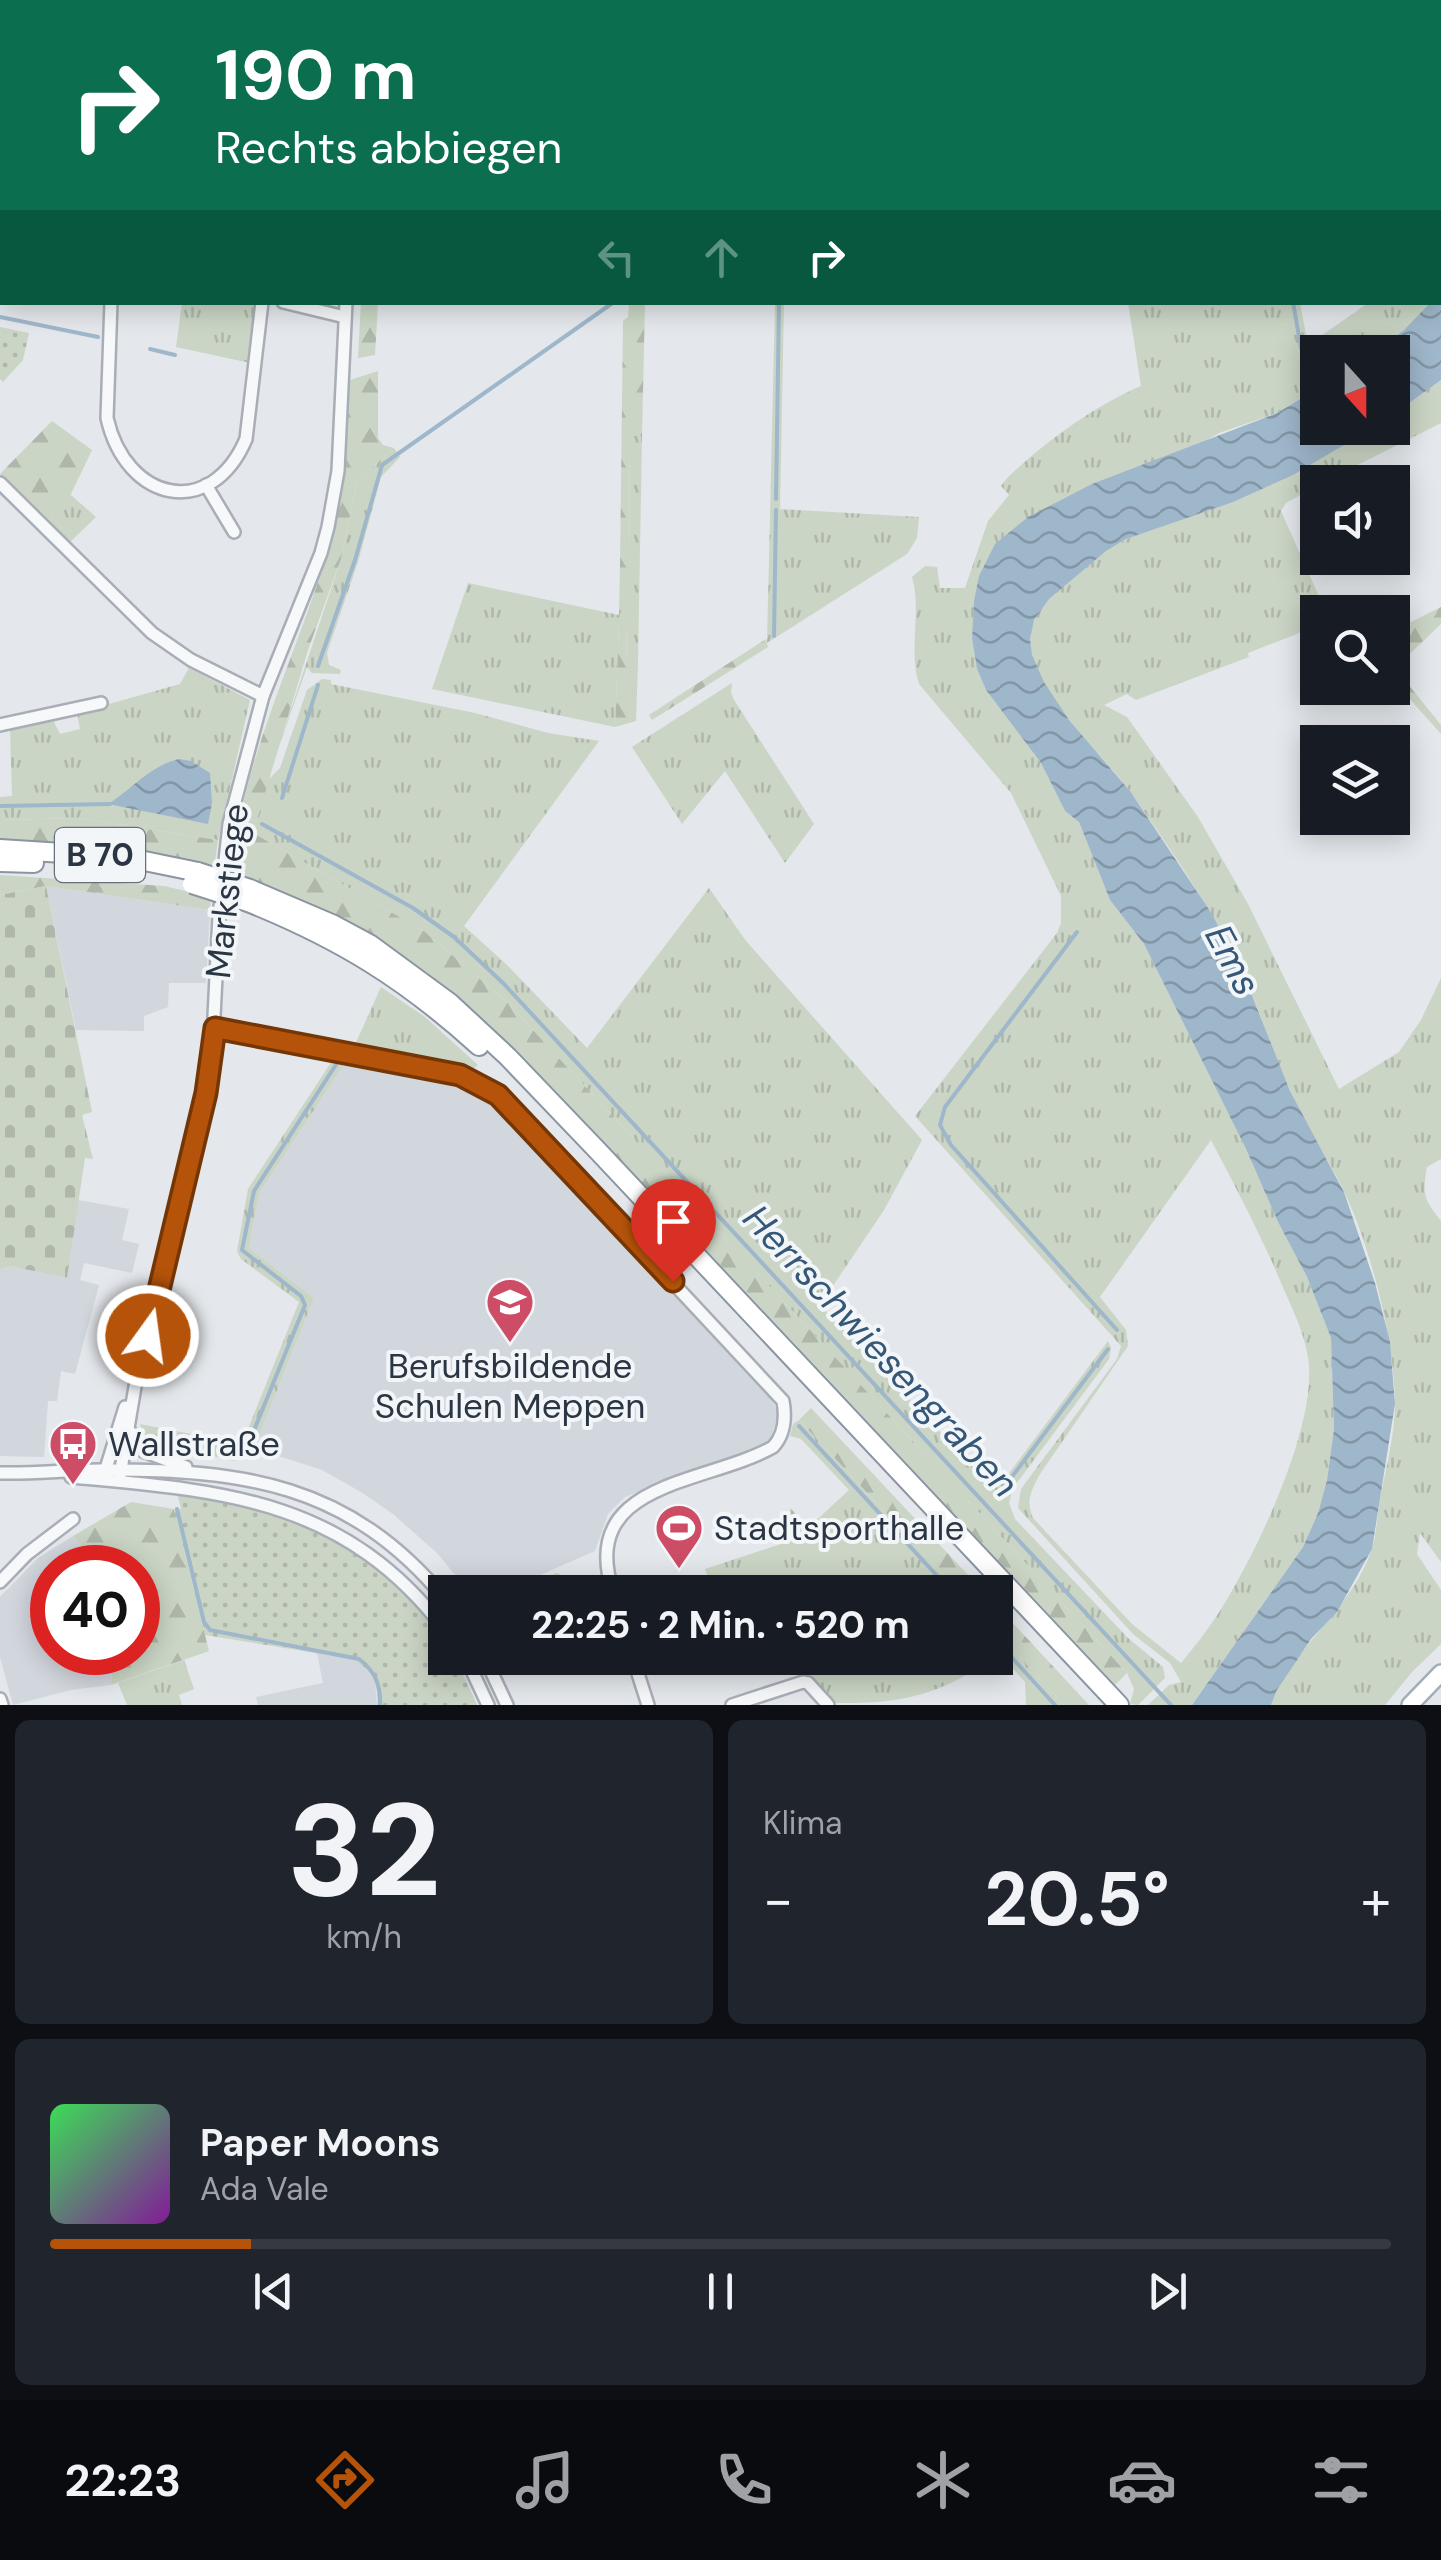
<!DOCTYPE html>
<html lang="de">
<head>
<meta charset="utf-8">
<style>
  :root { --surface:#171b24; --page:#20242c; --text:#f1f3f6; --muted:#9ea1a6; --line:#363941; --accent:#b45309 }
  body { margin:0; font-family:"DM Sans",sans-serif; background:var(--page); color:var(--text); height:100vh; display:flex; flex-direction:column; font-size:38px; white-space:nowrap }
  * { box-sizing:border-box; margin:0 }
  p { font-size:32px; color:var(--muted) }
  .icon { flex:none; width:55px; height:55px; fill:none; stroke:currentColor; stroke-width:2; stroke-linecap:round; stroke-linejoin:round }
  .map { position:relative; height:1705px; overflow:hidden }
  .details { display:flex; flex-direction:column; gap:15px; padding:15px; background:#0d0f14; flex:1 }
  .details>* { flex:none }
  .hud { position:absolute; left:0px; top:0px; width:1442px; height:305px; box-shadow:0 5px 25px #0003; background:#0b6e4f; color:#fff; overflow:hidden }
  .needle { width:65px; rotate:159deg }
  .controls { position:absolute; left:1300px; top:335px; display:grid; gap:20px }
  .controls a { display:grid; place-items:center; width:110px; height:110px; border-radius:0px; background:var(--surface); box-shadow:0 5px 25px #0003; font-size:50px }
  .speed { position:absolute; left:30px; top:1545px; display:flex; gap:20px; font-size:50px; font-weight:700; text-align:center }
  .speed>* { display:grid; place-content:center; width:130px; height:130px; border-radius:50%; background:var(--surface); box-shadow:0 5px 25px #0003; line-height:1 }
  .speed .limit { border:15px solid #d22; background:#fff; color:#111 }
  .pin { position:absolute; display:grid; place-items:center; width:85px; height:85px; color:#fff; margin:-102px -42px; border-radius:50% 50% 50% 0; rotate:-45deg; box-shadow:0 0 10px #0007 }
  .pin .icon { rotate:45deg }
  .me { position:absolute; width:110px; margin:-55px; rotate:14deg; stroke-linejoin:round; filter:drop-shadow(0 0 8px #0008) }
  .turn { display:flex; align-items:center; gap:35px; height:210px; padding:0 50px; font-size:45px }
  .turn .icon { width:130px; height:130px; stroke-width:2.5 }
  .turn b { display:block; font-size:70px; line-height:85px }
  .lanes { display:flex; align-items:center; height:95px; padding:0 50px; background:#0003; justify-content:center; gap:50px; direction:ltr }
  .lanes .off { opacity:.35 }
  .big { font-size:75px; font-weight:700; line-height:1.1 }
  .details .widget { flex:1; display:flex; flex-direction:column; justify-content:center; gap:15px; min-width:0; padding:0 35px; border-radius:15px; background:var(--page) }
  .details .dial { align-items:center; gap:0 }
  .dial b { font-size:130px; line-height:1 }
  .song { display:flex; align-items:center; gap:30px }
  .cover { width:120px; height:120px; border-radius:15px; background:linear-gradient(135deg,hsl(130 70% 55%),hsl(290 70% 35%)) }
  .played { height:10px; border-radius:5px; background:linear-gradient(90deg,var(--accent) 15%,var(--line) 15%) }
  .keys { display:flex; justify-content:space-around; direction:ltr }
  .heat { display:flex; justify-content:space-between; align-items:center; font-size:55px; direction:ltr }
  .details .tiles { flex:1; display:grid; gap:15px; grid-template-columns:1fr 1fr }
  .widget:last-child { grid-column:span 2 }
  .trip { position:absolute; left:428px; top:1575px; width:585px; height:100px; border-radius:0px; background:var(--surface); box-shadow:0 5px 25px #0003; font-weight:700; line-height:100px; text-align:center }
  .tab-bar { display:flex; height:160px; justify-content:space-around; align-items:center; background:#090b0e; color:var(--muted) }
  .tab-bar .icon { width:70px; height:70px }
  .tab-bar .current { color:var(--accent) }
  .tab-bar b { font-size:45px; color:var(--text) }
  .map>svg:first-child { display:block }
  .built { fill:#d2d6dd }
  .grass { fill:url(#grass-tufts); fill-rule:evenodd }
  .forest { fill:url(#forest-firs) }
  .cemetery { fill:url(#cemetery-stones) }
  .park { fill:url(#park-dots) }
  .garden { fill:#cad5c5 }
  .water { fill:url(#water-waves) }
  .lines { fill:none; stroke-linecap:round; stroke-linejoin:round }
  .stream { stroke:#9fb7cb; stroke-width:4 }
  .minor-casing { stroke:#a9aeb6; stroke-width:16 }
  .major-casing { stroke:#a3acb7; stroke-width:20 }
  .highway-casing { stroke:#8b95a2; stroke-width:22 }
  .minor { stroke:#f6f8fa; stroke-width:11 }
  .major { stroke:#fff; stroke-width:15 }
  .highway { stroke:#fff; stroke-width:18 }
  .highway-bridge-casing { stroke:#8b95a2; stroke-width:22; stroke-linecap:butt }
  .highway-bridge { stroke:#fff; stroke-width:18 }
  .route-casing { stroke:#753606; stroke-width:25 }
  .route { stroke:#b45309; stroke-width:18 }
  .labels { text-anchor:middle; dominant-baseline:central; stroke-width:8; stroke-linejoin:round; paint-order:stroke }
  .shield { fill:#f3f6f9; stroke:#67707a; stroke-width:2.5 }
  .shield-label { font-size:32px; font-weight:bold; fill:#2b3644 }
  .street-label { font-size:35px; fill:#2b3644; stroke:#f3f6f9 }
  .poi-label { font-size:35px; fill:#2b3644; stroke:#f3f6f9; text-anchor:start }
  .water-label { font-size:38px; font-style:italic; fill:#355778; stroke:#f3f6f9 }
</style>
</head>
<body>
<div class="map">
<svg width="1441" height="1705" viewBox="0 0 1441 1705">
  <defs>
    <pattern id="grass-tufts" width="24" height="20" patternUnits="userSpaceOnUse" patternTransform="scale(2.5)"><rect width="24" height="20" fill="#cad5c5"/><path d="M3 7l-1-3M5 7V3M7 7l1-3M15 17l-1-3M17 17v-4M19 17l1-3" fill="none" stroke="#aeb7aa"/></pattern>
    <pattern id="forest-firs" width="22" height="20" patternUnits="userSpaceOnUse" patternTransform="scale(2.5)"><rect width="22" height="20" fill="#cad5c5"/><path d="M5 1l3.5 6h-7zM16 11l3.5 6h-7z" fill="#aeb7aa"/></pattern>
    <pattern id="cemetery-stones" width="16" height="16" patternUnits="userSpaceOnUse" patternTransform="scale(2.5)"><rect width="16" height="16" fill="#cad5c5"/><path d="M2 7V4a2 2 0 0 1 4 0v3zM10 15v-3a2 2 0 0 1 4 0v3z" fill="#aeb7aa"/></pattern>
    <pattern id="park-dots" width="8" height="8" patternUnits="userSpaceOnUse" patternTransform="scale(2.5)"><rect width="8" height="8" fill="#cad5c5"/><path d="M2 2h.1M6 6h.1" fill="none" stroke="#aeb7aa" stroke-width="1.8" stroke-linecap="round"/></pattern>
    <pattern id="water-waves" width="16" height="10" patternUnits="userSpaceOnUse" patternTransform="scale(2.5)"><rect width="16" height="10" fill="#9fb7cb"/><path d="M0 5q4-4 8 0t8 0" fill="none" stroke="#8296a6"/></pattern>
  </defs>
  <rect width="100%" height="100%" fill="#e4e7eb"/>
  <g class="built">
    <polygon points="46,886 210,910 206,983 169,983 168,1007 144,1016 144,1031 76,1030"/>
    <polygon points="348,1058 462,1081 494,1100 769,1392 778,1415 771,1438 765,1444 625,1497 608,1514 595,1551 501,1592 469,1592 438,1554 393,1514 361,1492 322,1470 254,1448 314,1298 249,1248 259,1194"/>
    <polygon points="78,1200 129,1209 122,1240 139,1244 132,1273 84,1263 80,1280 99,1285 75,1374 61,1371 57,1401 48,1401 44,1457 0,1456 0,1269 10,1266 67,1278"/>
    <polygon points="73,1536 79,1540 87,1567 52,1568 52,1652 113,1653 111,1685 71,1690 13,1705 0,1657 0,1597 38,1558"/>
    <polygon points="317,1653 352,1659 363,1665 375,1682 377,1705 258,1705 256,1697 323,1683"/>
  </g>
  <g class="grass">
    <polygon points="259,302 255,364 176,347 182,303"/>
    <polygon points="775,303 784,303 780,509 919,517 917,538 907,554 767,643"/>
    <path d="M1128 303H1300L1308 345 1368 303H1430L1404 330 1374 352H1318L1317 389 1277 413 1219 433 979 576 972 639 977 669 986 690 1041 763 1065 811 1079 822 1110 900 1144 944 1246 1149 1278 1222 1307 1277 1331 1338 1334 1429 1327 1480 1318 1513 1303 1547 1192 1705H1148L1169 1685 1181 1682 1170 1663 1133 1634 1018 1508 1021 1489 1117 1359 1121 1346 915 1116 1057 933 1061 923V896L1011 793 919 684C908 650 922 612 912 577L925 566 937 567 940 588H965L988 521 1009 495 1001 486 1008 477C1047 441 1092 407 1141 386ZM1211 1140C1236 1188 1261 1235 1282 1285 1292 1308 1304 1332 1308 1357 1319 1425 1255 1556 1218 1614 1207 1631 1194 1647 1181 1663L1132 1624 1033 1518C1025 1501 1032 1489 1040 1474L1128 1346 1126 1330 1100 1297Z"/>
    <path d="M1441 380V423L1324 482H1318L1317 486 1286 503 1281 511 1326 612H1318L1317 626 1248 653 1249 657 1136 700 1127 694 1104 705 1127 717 1198 817 1248 904 1339 1089 1399 1052 1421 1020 1441 978V1159L1427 1167C1422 1196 1424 1199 1441 1221V1562L1420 1533 1417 1554 1441 1590V1644L1412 1672 1385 1705H1271C1293 1645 1353 1609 1372 1548 1377 1533 1377 1515 1380 1499 1386 1468 1395 1435 1395 1402 1394 1338 1371 1248 1343 1189 1326 1155 1304 1123 1289 1088 1273 1053 1262 1016 1246 982 1215 914 1174 853 1131 793 1103 753 1028 690 1030 638 1033 596 1090 559 1123 541 1145 530 1170 523 1192 515 1226 504 1259 491 1291 475 1324 459 1355 428 1392 428L1393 415Z"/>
    <polygon points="630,435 642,436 638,663 626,663 627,623 619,622 615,727 432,689 468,583 619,615 620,568 629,567"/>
    <polygon points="394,448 400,457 381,477 358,562 327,653 329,665 341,670 340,674 312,673 307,667 272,766 341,559 357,481"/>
    <polygon points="71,495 96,517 68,544 46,522"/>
    <polygon points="189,668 250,700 218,840 77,818 0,820 0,797 12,796 10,729 53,720 60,734 80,729 77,713 180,684"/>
    <polygon points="322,679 331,680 331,684 475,713 548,733 599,741 464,926 506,964 587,1048 709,888 746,941 922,1140 884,1210 820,1305 984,1478 991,1482 1004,1480 1108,1341 1111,1348 1109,1359 1013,1488 1009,1503 1015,1519 1128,1638 1163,1667 1165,1678 1138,1705 1130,1704 1134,1689 1127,1673 508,1003 424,931 253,833 268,780 280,768 307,690"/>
    <polygon points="732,683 731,693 734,700 814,824 785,863 725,771 682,824 632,747"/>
    <polygon points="381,987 425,1017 478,1065 470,1072 354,1047"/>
    <polygon points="336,1055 348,1058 259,1194 249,1248 314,1298 254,1448 242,1444 235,1461 147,1441 140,1424 242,1444 299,1302 241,1259 237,1251 248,1189"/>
    <polygon points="799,1420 960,1592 713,1592 705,1569 790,1541 790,1508 809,1527 849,1490 801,1439 790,1436 793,1424"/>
    <polygon points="995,1630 1064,1705 1026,1705 1025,1682 999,1653 995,1655"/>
    <path d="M799 1658H992C940 1696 899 1704 836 1703L812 1677 806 1675 808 1669Z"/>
    <polygon points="184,1660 194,1689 179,1695 182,1705 127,1705 118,1683"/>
  </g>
  <g class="forest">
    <polygon points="361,302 378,303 375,355 358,358"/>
    <polygon points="629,303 645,303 642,436 630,436 629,568 620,568 623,321 628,317"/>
    <path d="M378 371V438L383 445 394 448 357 481 341 559 308 650 253 833 424 931 508 1003 1127 1673 1115 1685 749 1295 520 1055 458 997 391 951 232 874C241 761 295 661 327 553 344 497 346 438 350 380Z"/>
    <polygon points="52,421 92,450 69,498 46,522 0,474"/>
    <polygon points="1441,607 1441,624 1395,668 1441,725 1441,734 1392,679 1393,631"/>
    <polygon points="619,622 627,622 626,663 638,663 636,721 615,727"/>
    <polygon points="766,639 768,647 652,720 649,715"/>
    <polygon points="77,818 218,840 214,868 136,852 0,844 0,820"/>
    <polygon points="0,875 164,886 211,897 210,910 46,886 0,895"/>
    <polygon points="811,1408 984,1592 960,1592 799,1420"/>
    <polygon points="131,1502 174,1509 209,1651 111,1685 113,1653 138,1652 138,1568 87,1567 79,1541 73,1536"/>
    <polygon points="995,1604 1089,1705 1064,1705 995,1630"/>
  </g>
  <polygon class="cemetery" points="46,886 92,1112 82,1115 93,1159 85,1158 67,1278 10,1266 0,1269 0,895"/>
  <g class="park">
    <polygon points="0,327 29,333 23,360 3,382 0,379"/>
    <path d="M177 1493C275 1508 348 1530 416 1606 431 1622 445 1635 445 1658H456L477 1705H377C379 1683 371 1670 352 1659L205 1635 174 1510 181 1509Z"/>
  </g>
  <polygon class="garden" points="557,1573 566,1578 570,1592 506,1592"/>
  <g class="water">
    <polygon points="1441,288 1441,380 1393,415 1392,352 1374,352 1404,330 1430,303 1440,302"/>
    <polygon points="1317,389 1318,428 1373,428 1293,475 1233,502 1126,539 1106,551 1049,599 1034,620 1030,639 1032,655 1044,682 1069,720 1130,791 1212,914 1247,983 1290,1091 1344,1192 1375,1283 1390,1342 1395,1404 1372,1549 1337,1612 1311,1639 1277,1690 1271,1705 1192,1705 1303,1547 1318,1513 1327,1480 1334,1429 1331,1338 1307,1277 1278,1222 1246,1149 1144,944 1110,900 1079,822 1065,811 1041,763 986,690 977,669 972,639 974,601 979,576 995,544 1028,517 1092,484 1277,413"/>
    <path d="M179 759 191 761 210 773 212 803 208 824 108 804C133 789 149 766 179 759Z"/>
  </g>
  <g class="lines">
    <g class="stream">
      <polyline points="1046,0 1051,2"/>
      <polyline points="502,2 502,0"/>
      <polyline points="0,155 2,155"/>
      <polyline points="1293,302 1301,348"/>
      <polyline points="0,317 98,337"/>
      <polyline points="150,349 175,355"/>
      <polyline points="1305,365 1318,400"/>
      <polyline points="776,499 779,302"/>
      <polyline points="774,636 776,510"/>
      <polyline points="318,666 355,560 382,465 614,302"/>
      <polyline points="282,798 318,685"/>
      <polyline points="0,806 110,804"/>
      <polyline points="262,824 413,908 454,937 504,984 1171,1705"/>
      <polyline points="1077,932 945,1107 940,1125 951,1145 1117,1330"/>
      <polyline points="799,1426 952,1592"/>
      <polyline points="246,1450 305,1305 301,1296 242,1250 254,1191 339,1060"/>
      <polyline points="1002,1490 1108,1349"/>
      <path d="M177 1509 204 1622 210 1630 359 1659C375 1671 381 1685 380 1705"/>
      <polyline points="995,1639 1055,1705"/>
    </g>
    <g class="minor-casing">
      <g id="minor">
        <polyline points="274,2 275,0"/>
        <polyline points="356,2 356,0"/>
        <polyline points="0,77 2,77"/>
        <polyline points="0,237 2,237"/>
        <path d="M111 302 107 418C126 502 211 521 246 439L262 302"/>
        <polyline points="283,302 345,317"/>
        <polyline points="0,483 152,633 191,660 263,696"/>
        <polyline points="206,485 234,532"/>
        <polyline points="0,725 101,703"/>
        <path d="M215 1028 460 1075 498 1095 783 1401C786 1418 785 1434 773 1447 705 1485 577 1481 613 1592"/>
        <polyline points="129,1430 143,1451 186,1467"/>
        <path d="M0 1473C34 1474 67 1470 100 1470 242 1469 349 1483 445 1599"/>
        <polyline points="104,1475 125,1407"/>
        <path d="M71 1477C223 1491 344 1498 445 1630"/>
        <polyline points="119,1481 136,1381 163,1276 212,1057 219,916 229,824 263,696 321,553 328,527 338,471 346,302"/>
        <polyline points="0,1582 27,1554 73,1519"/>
        <polyline points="466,1658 488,1705"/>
        <polyline points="485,1658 507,1705"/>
        <polyline points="633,1658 648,1705"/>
        <polyline points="0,1699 2,1705"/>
        <polyline points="732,1705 803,1682 808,1683 828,1705"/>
      </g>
    </g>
    <g class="major-casing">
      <polyline id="major" points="1410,1705 1441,1673"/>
    </g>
    <g class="highway-casing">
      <g id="highway">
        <polyline points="0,849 125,857 198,872"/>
        <polyline points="0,862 34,863"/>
        <polyline points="250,889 332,924 371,945 450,1003 508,1057 598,1151 1119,1705"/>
        <path d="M248 902C340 939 405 979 479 1046"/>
      </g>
    </g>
    <use href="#minor" class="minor"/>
    <use href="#major" class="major"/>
    <use href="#highway" class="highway"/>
    <g class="highway-bridge-casing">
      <g id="highway-bridge">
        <polyline points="198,872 250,889"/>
        <polyline points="192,884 248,902"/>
      </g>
    </g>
    <use href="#highway-bridge" class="highway-bridge"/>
  </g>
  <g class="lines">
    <g class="route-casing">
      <polyline id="route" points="148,1336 206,1093 215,1028 460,1075 498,1095 673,1281"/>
    </g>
    <use href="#route" class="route"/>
  </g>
  <defs>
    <g id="school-pin" transform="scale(2.5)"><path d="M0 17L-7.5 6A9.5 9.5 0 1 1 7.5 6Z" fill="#cd4c66" stroke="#f3f6f9"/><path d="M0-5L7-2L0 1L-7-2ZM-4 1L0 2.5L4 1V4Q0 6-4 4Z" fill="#fff"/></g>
    <g id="bus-pin" transform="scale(2.5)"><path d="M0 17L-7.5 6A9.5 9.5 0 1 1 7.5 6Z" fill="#cd4c66" stroke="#f3f6f9"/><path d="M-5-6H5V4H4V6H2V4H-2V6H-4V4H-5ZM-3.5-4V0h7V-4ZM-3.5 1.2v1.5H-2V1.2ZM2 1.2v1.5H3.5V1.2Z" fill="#fff"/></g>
    <g id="stadium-pin" transform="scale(2.5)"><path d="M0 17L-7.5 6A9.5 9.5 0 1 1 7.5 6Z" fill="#cd4c66" stroke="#f3f6f9"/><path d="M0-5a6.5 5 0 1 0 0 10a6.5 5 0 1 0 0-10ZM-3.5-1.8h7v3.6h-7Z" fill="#fff"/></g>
  </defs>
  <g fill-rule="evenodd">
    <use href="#school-pin" x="510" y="1302"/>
    <use href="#bus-pin" x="73" y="1444"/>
    <use href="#stadium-pin" x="679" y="1528"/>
  </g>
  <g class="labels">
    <rect class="shield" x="55" y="828" width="90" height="54" rx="8"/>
    <g class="shield-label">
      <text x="100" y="855">B 70</text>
    </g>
    <g class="street-label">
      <text transform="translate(227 891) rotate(-84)">Markstiege</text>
    </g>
    <g class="poi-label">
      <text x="510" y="1366" text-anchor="middle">Berufsbildende<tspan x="510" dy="40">Schulen Meppen</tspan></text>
      <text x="108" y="1444">Wallstraße</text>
      <text x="714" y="1528">Stadtsporthalle</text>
    </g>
    <g class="water-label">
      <text transform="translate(1233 960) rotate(62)">Ems</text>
      <text transform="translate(881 1351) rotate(47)">Herrschwiesengraben</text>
    </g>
  </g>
</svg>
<div class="controls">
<a><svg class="needle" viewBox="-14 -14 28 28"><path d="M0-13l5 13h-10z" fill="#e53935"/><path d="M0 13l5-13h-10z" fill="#9ea1a6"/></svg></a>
<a><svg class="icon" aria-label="sound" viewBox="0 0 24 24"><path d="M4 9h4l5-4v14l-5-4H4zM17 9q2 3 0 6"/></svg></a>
<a><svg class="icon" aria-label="search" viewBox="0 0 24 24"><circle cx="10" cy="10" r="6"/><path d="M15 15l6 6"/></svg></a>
<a><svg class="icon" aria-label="layers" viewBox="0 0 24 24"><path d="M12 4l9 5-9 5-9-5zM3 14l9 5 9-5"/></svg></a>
</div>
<div class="speed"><div class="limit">40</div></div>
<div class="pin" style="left:673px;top:1281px;background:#d93025"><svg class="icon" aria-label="arrive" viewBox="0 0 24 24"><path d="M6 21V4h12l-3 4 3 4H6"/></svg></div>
<svg class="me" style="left:148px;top:1336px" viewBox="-20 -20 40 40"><circle r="17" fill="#b45309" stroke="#fff" stroke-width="3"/><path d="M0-11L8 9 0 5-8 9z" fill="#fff"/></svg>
<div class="trip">22:25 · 2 Min. · 520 m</div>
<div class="hud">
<div class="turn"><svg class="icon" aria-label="right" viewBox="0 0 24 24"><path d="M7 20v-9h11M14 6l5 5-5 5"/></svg><div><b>190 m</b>Rechts abbiegen</div></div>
<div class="lanes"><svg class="icon off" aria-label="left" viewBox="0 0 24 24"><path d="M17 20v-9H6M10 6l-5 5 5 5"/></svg><svg class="icon off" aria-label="ahead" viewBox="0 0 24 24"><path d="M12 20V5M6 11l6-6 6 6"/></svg><svg class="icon" aria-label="right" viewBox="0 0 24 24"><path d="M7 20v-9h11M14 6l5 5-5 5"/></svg></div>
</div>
</div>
<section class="details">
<div class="tiles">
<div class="widget dial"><b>32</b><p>km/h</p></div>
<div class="widget"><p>Klima</p>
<div class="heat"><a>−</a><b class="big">20.5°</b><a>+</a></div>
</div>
<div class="widget">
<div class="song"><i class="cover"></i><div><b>Paper Moons</b><p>Ada Vale</p></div></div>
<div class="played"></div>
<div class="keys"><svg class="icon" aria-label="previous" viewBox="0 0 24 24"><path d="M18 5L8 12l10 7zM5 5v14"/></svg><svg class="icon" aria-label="pause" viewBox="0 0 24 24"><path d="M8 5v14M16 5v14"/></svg><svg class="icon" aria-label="next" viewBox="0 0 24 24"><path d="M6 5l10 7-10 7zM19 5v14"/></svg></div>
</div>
</div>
</section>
<nav class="tab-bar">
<b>22:23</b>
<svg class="icon current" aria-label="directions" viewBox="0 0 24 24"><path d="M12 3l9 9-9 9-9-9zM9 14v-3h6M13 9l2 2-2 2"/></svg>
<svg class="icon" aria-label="music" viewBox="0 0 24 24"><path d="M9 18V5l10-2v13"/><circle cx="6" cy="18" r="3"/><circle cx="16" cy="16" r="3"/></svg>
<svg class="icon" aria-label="phone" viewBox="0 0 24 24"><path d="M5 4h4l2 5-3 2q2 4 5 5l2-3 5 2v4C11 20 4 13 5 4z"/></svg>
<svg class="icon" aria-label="climate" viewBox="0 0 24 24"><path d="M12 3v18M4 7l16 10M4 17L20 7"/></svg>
<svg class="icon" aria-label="car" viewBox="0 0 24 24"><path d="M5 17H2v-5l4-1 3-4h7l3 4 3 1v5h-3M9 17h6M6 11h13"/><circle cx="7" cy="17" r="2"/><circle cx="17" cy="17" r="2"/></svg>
<svg class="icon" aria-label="filters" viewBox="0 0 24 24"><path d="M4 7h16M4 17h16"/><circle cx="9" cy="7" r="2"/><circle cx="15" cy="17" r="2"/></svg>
</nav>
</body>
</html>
